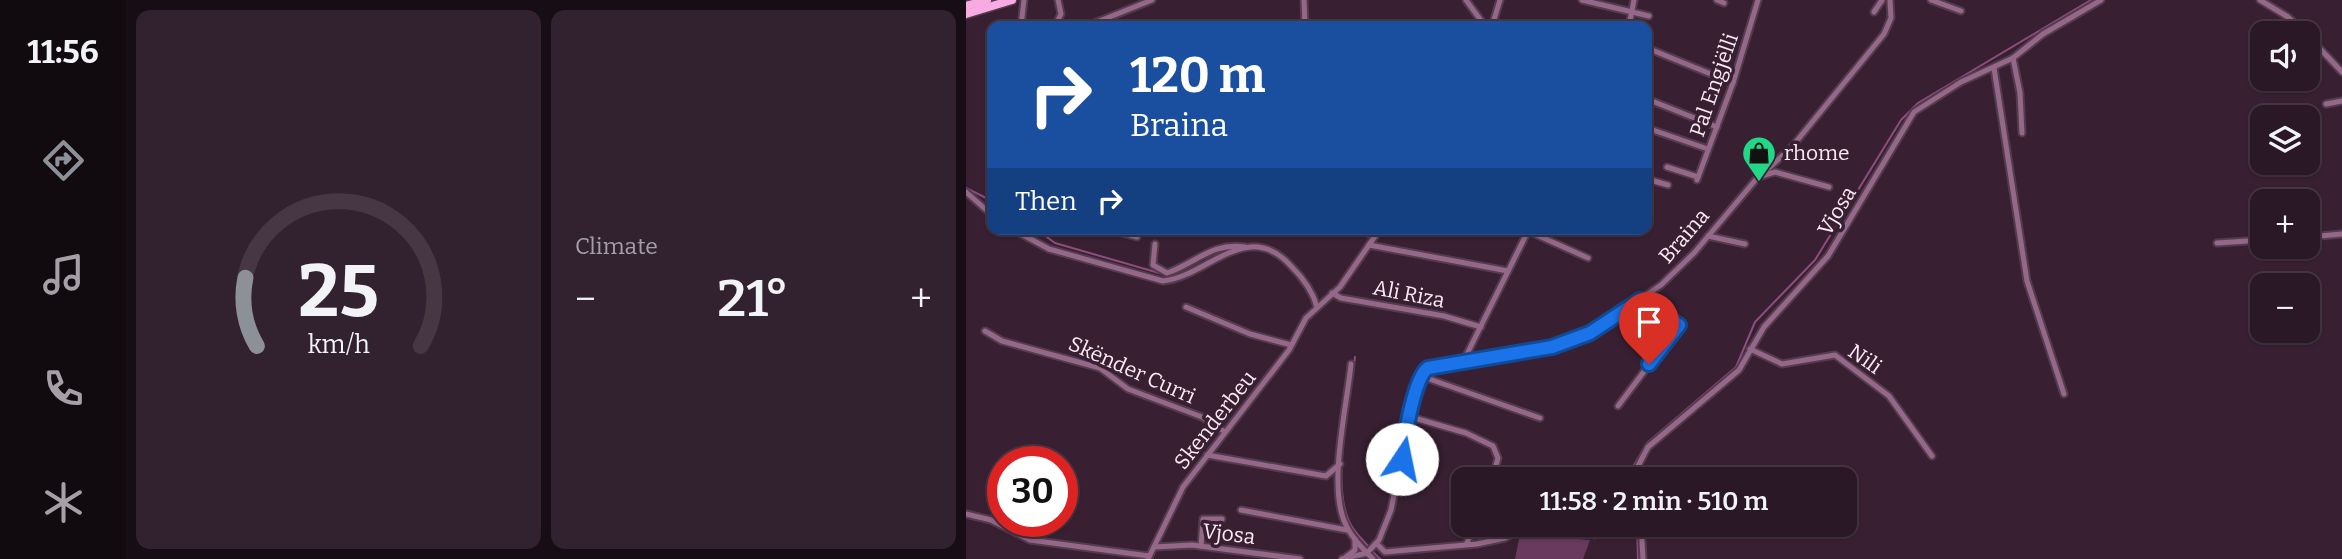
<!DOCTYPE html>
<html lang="en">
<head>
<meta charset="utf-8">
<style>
  :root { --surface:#2a1826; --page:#32212e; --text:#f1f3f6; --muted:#a5a0a7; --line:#463743; --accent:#8c9099 }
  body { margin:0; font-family:Bitter,serif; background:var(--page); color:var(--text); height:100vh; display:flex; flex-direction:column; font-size:26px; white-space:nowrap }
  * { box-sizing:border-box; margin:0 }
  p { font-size:23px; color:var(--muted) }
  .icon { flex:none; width:38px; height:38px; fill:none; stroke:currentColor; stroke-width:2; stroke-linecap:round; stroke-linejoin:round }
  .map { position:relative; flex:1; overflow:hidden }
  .panel { display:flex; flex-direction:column; gap:10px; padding:10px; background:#170d15; width:840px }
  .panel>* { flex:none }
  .banner { position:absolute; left:21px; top:21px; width:665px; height:214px; border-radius:14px; box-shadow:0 2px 5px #0004,0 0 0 2px var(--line); background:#1a4fa0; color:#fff; overflow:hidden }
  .controls { position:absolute; left:1284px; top:21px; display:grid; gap:14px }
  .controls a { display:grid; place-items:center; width:70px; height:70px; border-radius:14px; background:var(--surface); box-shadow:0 2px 5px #0004,0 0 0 2px var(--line); font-size:35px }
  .speed { position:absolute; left:21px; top:446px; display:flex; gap:14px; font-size:35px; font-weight:700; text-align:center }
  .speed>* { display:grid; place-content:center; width:91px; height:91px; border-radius:50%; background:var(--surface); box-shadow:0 2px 5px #0004,0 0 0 2px var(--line); line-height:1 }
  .speed .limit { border:10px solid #d22; background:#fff; color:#111 }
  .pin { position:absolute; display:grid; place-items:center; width:60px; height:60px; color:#fff; margin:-72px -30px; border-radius:50% 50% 50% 0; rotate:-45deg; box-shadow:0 0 7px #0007 }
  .pin .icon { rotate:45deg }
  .me { position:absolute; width:77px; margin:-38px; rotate:11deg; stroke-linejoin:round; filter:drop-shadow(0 0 5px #0008) }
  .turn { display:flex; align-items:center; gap:24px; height:147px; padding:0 28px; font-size:32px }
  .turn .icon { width:91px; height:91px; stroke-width:2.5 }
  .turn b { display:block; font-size:49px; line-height:60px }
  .then { display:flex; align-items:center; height:66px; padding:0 28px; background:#0003; gap:14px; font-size:26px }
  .big { font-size:52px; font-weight:600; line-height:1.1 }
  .panel .tile { flex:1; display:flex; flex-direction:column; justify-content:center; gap:10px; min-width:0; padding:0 24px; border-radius:14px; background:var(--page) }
  .panel .dial { align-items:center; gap:0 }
  .dial svg { height:182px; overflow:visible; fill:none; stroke:var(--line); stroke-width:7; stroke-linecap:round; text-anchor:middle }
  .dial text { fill:var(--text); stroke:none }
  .heat { display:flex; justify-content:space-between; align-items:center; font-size:38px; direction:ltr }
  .panel .tiles { flex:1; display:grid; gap:10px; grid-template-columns:repeat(2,1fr) }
  .trip { position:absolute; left:485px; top:467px; width:406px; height:70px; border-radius:14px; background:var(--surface); box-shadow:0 2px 5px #0004,0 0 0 2px var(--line); font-weight:600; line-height:70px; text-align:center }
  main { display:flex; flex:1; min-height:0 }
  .menu { display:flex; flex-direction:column; width:126px; justify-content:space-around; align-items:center; background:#110a0f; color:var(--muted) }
  .menu .icon { width:49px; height:49px }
  .menu .selected { color:var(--accent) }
  .menu b { font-size:32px; color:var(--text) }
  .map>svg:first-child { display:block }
  .green { fill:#693a5e }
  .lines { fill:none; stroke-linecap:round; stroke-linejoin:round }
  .stream { stroke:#8e4c7e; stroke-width:2 }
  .minor-casing { stroke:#533c4d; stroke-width:9 }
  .primary-casing { stroke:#533c4d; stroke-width:11 }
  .minor { stroke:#956789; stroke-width:5 }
  .primary { stroke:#f8abe3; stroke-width:8 }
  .route-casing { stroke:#114b97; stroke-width:18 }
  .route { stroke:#1a73e8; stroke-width:12 }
  .labels { text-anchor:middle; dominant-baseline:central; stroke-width:7; stroke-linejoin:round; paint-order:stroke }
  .street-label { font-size:21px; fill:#fbeaf6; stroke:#382032 }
  .poi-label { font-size:21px; fill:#fbeaf6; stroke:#382032; text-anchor:start }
</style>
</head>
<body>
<main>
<nav class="menu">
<b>11:56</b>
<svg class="icon selected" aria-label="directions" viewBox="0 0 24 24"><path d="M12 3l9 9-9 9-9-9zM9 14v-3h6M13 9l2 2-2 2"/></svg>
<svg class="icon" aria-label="music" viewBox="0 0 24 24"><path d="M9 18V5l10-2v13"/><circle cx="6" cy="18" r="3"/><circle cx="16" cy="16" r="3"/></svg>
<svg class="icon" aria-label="phone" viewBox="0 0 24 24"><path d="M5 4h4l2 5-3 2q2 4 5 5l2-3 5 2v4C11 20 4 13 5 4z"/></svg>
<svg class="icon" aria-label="climate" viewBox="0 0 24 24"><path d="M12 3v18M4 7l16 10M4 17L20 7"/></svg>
</nav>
<section class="panel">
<div class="tiles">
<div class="tile dial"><svg viewBox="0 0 100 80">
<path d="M14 69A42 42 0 1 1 86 69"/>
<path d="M14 69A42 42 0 0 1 9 39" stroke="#8c9099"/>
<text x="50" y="56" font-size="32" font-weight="700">25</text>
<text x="50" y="72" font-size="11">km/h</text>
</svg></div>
<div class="tile"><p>Climate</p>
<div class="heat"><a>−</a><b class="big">21°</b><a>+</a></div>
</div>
</div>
</section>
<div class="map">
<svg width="1376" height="559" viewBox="0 0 1376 559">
  <rect width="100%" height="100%" fill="#382032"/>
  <polygon class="green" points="554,534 624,540 617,559 549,559"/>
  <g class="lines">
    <g class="stream">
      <polyline points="0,188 26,201"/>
      <polyline points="70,229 89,243 200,275"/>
      <path d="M389 357C384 398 365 484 383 521 387 531 395 538 403 547"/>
      <polyline points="666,480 668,465 681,443 770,367 789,322 849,260 935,120 952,103 1125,0"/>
      <polyline points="671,525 672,559"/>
      <polyline points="406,551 414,559"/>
    </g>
    <g class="minor-casing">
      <g id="minor">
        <polyline points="338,0 339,26"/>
        <polyline points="500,0 519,26"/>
        <polyline points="616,0 683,16"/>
        <polyline points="751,0 758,3"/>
        <polyline points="965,0 995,11"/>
        <polyline points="1294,0 1322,17 1340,33"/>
        <polyline points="908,12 916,0"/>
        <polyline points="55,26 58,0"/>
        <polyline points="89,26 95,14 92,0"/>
        <polyline points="121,26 186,0"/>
        <polyline points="526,26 534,0"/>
        <polyline points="663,26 668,0"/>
        <polyline points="1342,36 1376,72"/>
        <polyline points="681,48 767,83"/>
        <polyline points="1047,58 1054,93 1056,133"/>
        <polyline points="1028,68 1061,281 1098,394"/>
        <polyline points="681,99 751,127"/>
        <polyline points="1360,104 1376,101"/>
        <polyline points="681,128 739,148"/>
        <polyline points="701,167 732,177"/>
        <polyline points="795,175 825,148 918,34 925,18 924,0"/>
        <polyline points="681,179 702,185"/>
        <polyline points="731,180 767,83 792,0"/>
        <polyline points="0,192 26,215"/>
        <path d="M46 229 83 249 197 281C241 277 281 217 325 266 336 277 347 292 351 307"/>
        <polyline points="141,229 171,237"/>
        <polyline points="392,229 409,236"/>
        <polyline points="562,231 622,258"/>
        <polyline points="742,236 779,244"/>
        <polyline points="1342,237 1376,234"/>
        <polyline points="1251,243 1297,240"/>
        <path d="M189 244 187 265 201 273C230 263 246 242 279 247"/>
        <polyline points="403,245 542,271"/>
        <polyline points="366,293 375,298 478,316 515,327"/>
        <polyline points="220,307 284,334 325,345"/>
        <polyline points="19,331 36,341 134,368 162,389 236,417 259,432"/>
        <polyline points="784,349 816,364 869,355 923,396 966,456"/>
        <path d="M385 364C381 406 361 488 380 525 386 538 397 549 407 559"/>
        <polyline points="496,364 563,229"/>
        <polyline points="455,376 574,418"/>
        <polyline points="652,406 713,325 674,301"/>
        <polyline points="445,417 500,433 527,446 532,458 526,480"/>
        <polyline points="241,455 360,476 374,464"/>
        <polyline points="671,480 672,466 682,447 773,370 798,327 862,256 948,112 995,82 1047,58 1077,34 1135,0"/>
        <polyline points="275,510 381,530"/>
        <polyline points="0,514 25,520 64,540 183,556"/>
        <polyline points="675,525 677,559"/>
        <polyline points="501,543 508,525"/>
        <polyline points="411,544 419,552 511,544 539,538 553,530 618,531 629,535"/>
        <polyline points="235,546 237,519 256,519"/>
        <polyline points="188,547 226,545 334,559"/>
        <polyline points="380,557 389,550 389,539"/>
        <polyline points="182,559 217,487 323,350 340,318 374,287 414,229"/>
        <polyline points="376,559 401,553 413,540 425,510 447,399 458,370 586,347 624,333 695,285 728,253 792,177 809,172 863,187"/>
      </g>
    </g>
    <g class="primary-casing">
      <g id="primary">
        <polyline points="0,6 21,0"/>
        <polyline points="0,14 46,0"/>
      </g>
    </g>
    <use href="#minor" class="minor"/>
    <use href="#primary" class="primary"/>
  </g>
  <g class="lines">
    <g class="route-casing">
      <path id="route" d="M436 459C438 440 448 377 462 368L586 347 624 333 674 300 713 325 683 364"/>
    </g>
    <use href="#route" class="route"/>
  </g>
  <defs>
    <g id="shop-pin" transform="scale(1.75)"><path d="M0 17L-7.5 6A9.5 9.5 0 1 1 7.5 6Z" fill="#21d887" stroke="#382032"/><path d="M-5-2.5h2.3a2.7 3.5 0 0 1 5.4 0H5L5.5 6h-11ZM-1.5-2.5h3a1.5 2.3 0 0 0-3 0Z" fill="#111"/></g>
  </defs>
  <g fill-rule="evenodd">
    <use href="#shop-pin" x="793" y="153"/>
  </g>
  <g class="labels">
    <g class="street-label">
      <text transform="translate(748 85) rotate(-71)">Pal Engjëlli</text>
      <text transform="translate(871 211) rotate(-59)">Vjosa</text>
      <text transform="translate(718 236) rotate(-49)">Braina</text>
      <text transform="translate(443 294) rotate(11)">Ali Riza</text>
      <text transform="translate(899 359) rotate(35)">Nili</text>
      <text transform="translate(166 370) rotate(24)">Skënder Curri</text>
      <text transform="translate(249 420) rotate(-52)">Skenderbeu</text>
      <text transform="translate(263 534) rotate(7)">Vjosa</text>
    </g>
    <g class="poi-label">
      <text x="818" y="153">rhome</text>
    </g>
  </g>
</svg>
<div class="controls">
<a><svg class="icon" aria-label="sound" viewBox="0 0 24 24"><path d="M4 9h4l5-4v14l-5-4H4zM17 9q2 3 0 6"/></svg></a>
<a><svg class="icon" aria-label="layers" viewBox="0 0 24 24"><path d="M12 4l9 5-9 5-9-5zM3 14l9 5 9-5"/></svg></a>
<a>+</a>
<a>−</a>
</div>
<div class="speed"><div class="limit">30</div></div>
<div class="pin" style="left:683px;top:364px;background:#d93025"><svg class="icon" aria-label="arrive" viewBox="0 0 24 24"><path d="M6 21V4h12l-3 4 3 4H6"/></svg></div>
<svg class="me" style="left:436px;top:459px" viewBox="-20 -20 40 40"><circle r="19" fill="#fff"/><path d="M0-13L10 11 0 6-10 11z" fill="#1a73e8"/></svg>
<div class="trip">11:58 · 2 min · 510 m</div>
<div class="banner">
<div class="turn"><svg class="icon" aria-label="right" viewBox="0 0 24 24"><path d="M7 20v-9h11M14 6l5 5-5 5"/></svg><div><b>120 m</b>Braina</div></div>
<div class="then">Then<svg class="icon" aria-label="right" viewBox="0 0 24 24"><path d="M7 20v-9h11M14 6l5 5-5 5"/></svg></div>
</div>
</div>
</main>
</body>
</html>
